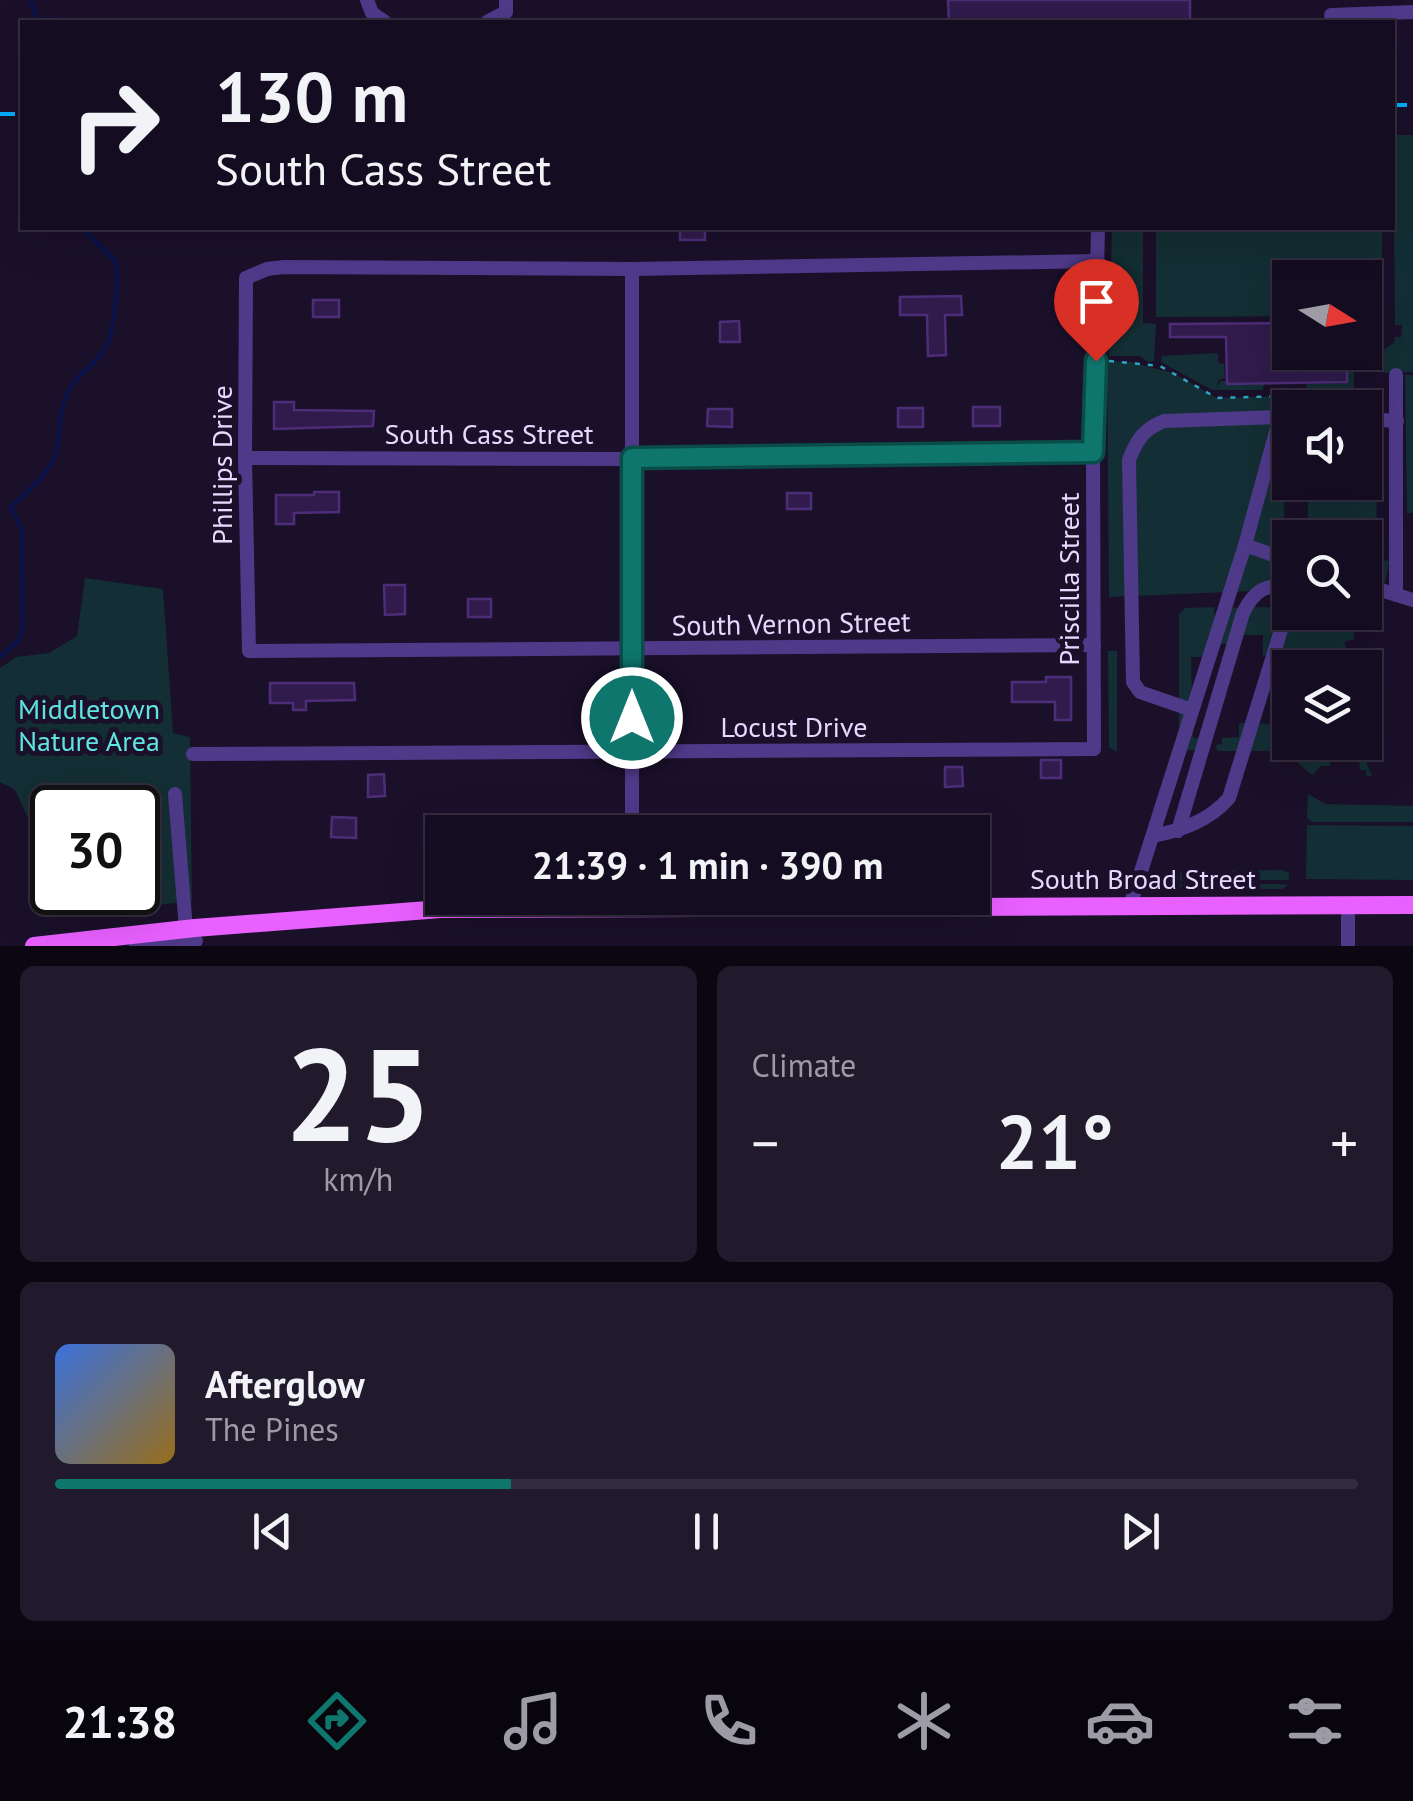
<!DOCTYPE html>
<html lang="en">
<head>
<meta charset="utf-8">
<style>
  :root { --surface:#140c20; --page:#211a2d; --text:#f1f3f6; --muted:#9d9ba5; --line:#332c3e; --accent:#0f766e }
  body { margin:0; font-family:"PT Sans",sans-serif; background:var(--page); color:var(--text); height:100vh; display:flex; flex-direction:column; font-size:38px; white-space:nowrap }
  * { box-sizing:border-box; margin:0 }
  p { font-size:32px; color:var(--muted) }
  .icon { flex:none; width:55px; height:55px; fill:none; stroke:currentColor; stroke-width:2; stroke-linecap:round; stroke-linejoin:round }
  .map { position:relative; height:946px; overflow:hidden }
  .drawer { display:flex; flex-direction:column; gap:20px; padding:20px; background:#0b0712; flex:1 }
  .drawer>* { flex:none }
  .hud { position:absolute; left:20px; top:20px; width:1375px; height:210px; border-radius:0px; box-shadow:0 10px 40px #0002,0 0 0 2px var(--line); background:#140c20; color:var(--text); overflow:hidden }
  .needle { width:65px; rotate:101deg }
  .fabs { position:absolute; left:1272px; top:260px; display:grid; gap:20px }
  .fabs a { display:grid; place-items:center; width:110px; height:110px; border-radius:0px; background:var(--surface); box-shadow:0 10px 40px #0002,0 0 0 2px var(--line); font-size:50px }
  .speed { position:absolute; left:30px; top:785px; display:flex; gap:20px; font-size:50px; font-weight:700; text-align:center }
  .speed>* { display:grid; place-content:center; width:130px; height:130px; border-radius:50%; background:var(--surface); box-shadow:0 10px 40px #0002,0 0 0 2px var(--line); line-height:1 }
  .speed .limit { border:5px solid #111; border-radius:15px; background:#fff; color:#111 }
  .pin { position:absolute; display:grid; place-items:center; width:85px; height:85px; color:#fff; margin:-102px -42px; border-radius:50% 50% 50% 0; rotate:-45deg; box-shadow:0 0 10px #0007 }
  .pin .icon { rotate:45deg }
  .me { position:absolute; width:110px; margin:-55px; rotate:0deg; stroke-linejoin:round; filter:drop-shadow(0 0 8px #0008) }
  .turn { display:flex; align-items:center; gap:35px; height:210px; padding:0 30px; font-size:45px }
  .turn .icon { width:130px; height:130px; stroke-width:2.5 }
  .turn b { display:block; font-size:70px; line-height:85px }
  .big { font-size:75px; font-weight:600; line-height:1.1 }
  .drawer .tile { flex:1; display:flex; flex-direction:column; justify-content:center; gap:15px; min-width:0; padding:0 35px; border-radius:15px; background:var(--page) }
  .drawer .dial { align-items:center; gap:0 }
  .dial b { font-size:130px; line-height:1 }
  .song { display:flex; align-items:center; gap:30px }
  .cover { width:120px; height:120px; border-radius:15px; background:linear-gradient(135deg,hsl(220 70% 55%),hsl(40 70% 35%)) }
  .played { height:10px; border-radius:5px; background:linear-gradient(90deg,var(--accent) 35%,var(--line) 35%) }
  .keys { display:flex; justify-content:space-around; direction:ltr }
  .heat { display:flex; justify-content:space-between; align-items:center; font-size:55px; direction:ltr }
  .drawer .tiles { flex:1; display:grid; gap:20px; grid-template-columns:1fr 1fr }
  .tile:last-child { grid-column:span 2 }
  .trip { position:absolute; left:425px; top:815px; width:565px; height:100px; border-radius:0px; background:var(--surface); box-shadow:0 10px 40px #0002,0 0 0 2px var(--line); font-weight:600; line-height:100px; text-align:center }
  .dock { display:flex; height:160px; justify-content:space-around; align-items:center; background:#08050d; color:var(--muted) }
  .dock .icon { width:70px; height:70px }
  .dock .current { color:var(--accent) }
  .dock b { font-size:45px; color:var(--text) }
  .map>svg:first-child { display:block }
  .green { fill:#132e34 }
  .lines { fill:none; stroke-linecap:round; stroke-linejoin:round }
  .stream { stroke:#09124a; stroke-width:4 }
  .building { fill:#301b4c; stroke:#4d2d78; stroke-width:2.5 }
  .path { stroke:#2da7bf; stroke-width:2.5; stroke-dasharray:5 8; stroke-linecap:butt }
  .minor { stroke:#4f3a8a; stroke-width:14 }
  .major { stroke:#e860ff; stroke-width:18 }
  .rail { stroke:#05adff; stroke-width:4; stroke-dasharray:15 12; stroke-linecap:butt }
  .route-casing { stroke:#0a4d48; stroke-width:25 }
  .route { stroke:#0f766e; stroke-width:18 }
  .labels { text-anchor:middle; dominant-baseline:central; stroke-width:10; stroke-linejoin:round; paint-order:stroke }
  .street-label { font-size:28px; fill:#e6d9ff; stroke:#1a102a }
  .park-label { font-size:28px; fill:#60e4e1; stroke:#1a102a }
</style>
</head>
<body>
<div class="map">
<svg width="1413" height="946" viewBox="0 0 1413 946">
  <rect width="100%" height="100%" fill="#1a102a"/>
  <g class="green">
    <polygon points="1393,135 1413,135 1413,372 1385,373 1374,361 1376,354 1394,343 1395,337 1401,337 1402,325 1395,325"/>
    <polygon points="1112,228 1143,228 1143,323 1156,324 1154,361 1148,362 1140,356 1109,356"/>
    <polygon points="1156,228 1382,228 1382,316 1365,316 1365,278 1290,278 1290,316 1156,317"/>
    <polygon points="1218,353 1218,363 1224,364 1225,378 1218,380 1217,388 1220,381 1227,381 1228,384 1264,384 1263,390 1212,390 1161,362 1162,356"/>
    <polygon points="1107,361 1131,362 1173,373 1217,398 1283,396 1285,585 1281,590 1109,597"/>
    <polygon points="1347,363 1354,363 1354,397 1317,398 1307,394 1306,384 1347,383"/>
    <polygon points="1405,375 1413,375 1413,513 1407,513"/>
    <polygon points="1365,418 1376,423 1377,559 1389,561 1384,590 1365,590 1365,538 1308,537 1308,483 1365,482"/>
    <polygon points="85,578 163,589 173,733 190,737 192,901 65,916 60,893 138,892 138,808 52,808 52,877 49,862 15,790 0,782 0,668 16,657 49,653 77,636"/>
    <polygon points="1214,607 1216,644 1208,657 1191,657 1193,738 1209,738 1207,750 1183,750 1179,747 1179,614 1185,608"/>
    <polygon points="1273,607 1274,657 1263,656 1263,635 1240,635 1229,644 1221,644 1221,608"/>
    <polygon points="1278,607 1290,607 1290,612 1354,613 1354,639 1345,642 1347,667 1290,668 1290,689 1276,689"/>
    <polygon points="1108,651 1117,651 1117,752 1109,747"/>
    <path d="M1287 722 1290 742 1358 743 1372 776H1367L1366 770H1360L1359 759 1331 760 1330 766H1321L1313 775C1299 767 1296 756 1278 748L1277 724Z"/>
    <polygon points="1239,723 1272,724 1273,751 1217,751 1216,745 1222,744 1222,738 1239,737"/>
    <polygon points="1308,794 1326,804 1413,806 1413,822 1313,822 1307,818"/>
    <polygon points="1307,825 1413,826 1413,880 1306,879"/>
    <polygon points="1282,870 1289,873 1289,880 1136,881 1141,872"/>
    <polygon points="1137,884 1275,884 1288,885 1282,889 1141,889"/>
  </g>
  <g class="lines">
    <g class="stream">
      <polyline points="31,0 37,20 52,19 59,22"/>
      <path d="M0 657 19 640 23 628 22 530 11 507C27 492 49 475 55 454 61 435 58 413 67 394 75 376 91 368 102 353 116 335 118 285 116 262L82 228"/>
    </g>
  </g>
  <g class="building">
    <polygon points="948,0 1190,0 1190,22 949,22"/>
    <rect x="680" y="228" width="25" height="12"/>
    <polygon points="961,296 962,315 945,315 946,355 928,356 927,315 900,315 900,297"/>
    <rect x="313" y="300" width="26" height="17"/>
    <polygon points="739,321 740,342 720,342 720,322"/>
    <polygon points="1290,323 1290,352 1347,352 1347,382 1227,384 1226,337 1170,337 1170,324"/>
    <polygon points="274,402 294,402 294,410 374,411 373,426 274,429"/>
    <rect x="973" y="407" width="27" height="19"/>
    <rect x="898" y="408" width="25" height="19"/>
    <polygon points="708,409 732,409 732,427 707,426"/>
    <polygon points="314,492 339,492 339,512 294,513 294,524 276,524 276,495 314,495"/>
    <rect x="787" y="493" width="24" height="16"/>
    <polygon points="384,585 405,585 405,614 385,615"/>
    <rect x="468" y="599" width="23" height="18"/>
    <polygon points="1046,677 1071,677 1071,720 1055,720 1055,702 1012,702 1012,682 1046,682"/>
    <polygon points="270,683 354,683 355,700 306,701 306,710 293,710 293,703 270,703"/>
    <rect x="1041" y="760" width="20" height="18"/>
    <polygon points="945,767 962,767 963,786 945,787"/>
    <polygon points="384,774 385,796 368,797 368,775"/>
    <polygon points="332,817 356,818 356,838 331,837"/>
  </g>
  <g class="lines">
    <polyline class="path" points="1109,361 1160,366 1217,398 1287,396 1289,401"/>
    <g class="minor">
      <polyline points="367,0 372,13 385,22"/>
      <polyline points="1331,15 1413,12"/>
      <polyline points="487,22 506,12 506,0"/>
      <polyline points="1365,419 1397,421"/>
      <polyline points="245,458 631,459 1093,452"/>
      <polyline points="1245,545 1280,417 1290,417"/>
      <polyline points="1365,585 1413,600"/>
      <polyline points="1396,595 1396,375"/>
      <polyline points="1094,645 249,651 245,458 246,278 267,269 284,267 632,269 1098,261"/>
      <path d="M1192 710 1140 692 1133 682 1129 460C1137 439 1144 429 1164 421L1280 417"/>
      <polyline points="193,754 1094,749 1093,452 1098,228"/>
      <polyline points="175,794 186,929"/>
      <path d="M1178 831 1243 613C1254 591 1265 583 1290 587"/>
      <polyline points="632,832 632,269"/>
      <path d="M1153 836C1182 830 1209 821 1229 798L1290 601"/>
      <polyline points="1130,906 1245,545 1290,561"/>
      <polyline points="1348,906 1348,946"/>
      <polyline points="136,946 196,941"/>
    </g>
    <polyline class="major" points="34,946 195,928 441,909 1413,905"/>
    <g class="rail">
      <polyline points="1392,105 1413,105"/>
      <polyline points="0,114 22,114"/>
    </g>
  </g>
  <g class="lines">
    <g class="route-casing">
      <polyline id="route" points="632,718 632,458 1093,452 1096,361"/>
    </g>
    <use href="#route" class="route"/>
  </g>
  <g class="labels">
    <g class="street-label">
      <text x="489" y="433">South Cass Street</text>
      <text transform="translate(221 465) rotate(-90)">Phillips Drive</text>
      <text transform="translate(1068 579) rotate(-90)">Priscilla Street</text>
      <text transform="translate(791 623) rotate(-1)">South Vernon Street</text>
      <text x="794" y="726">Locust Drive</text>
      <text x="1143" y="878">South Broad Street</text>
    </g>
    <g class="park-label">
      <text x="89" y="708">Middletown<tspan x="89" dy="32">Nature Area</tspan></text>
    </g>
  </g>
</svg>
<div class="fabs">
<a><svg class="needle" viewBox="-14 -14 28 28"><path d="M0-13l5 13h-10z" fill="#e53935"/><path d="M0 13l5-13h-10z" fill="#9d9ba5"/></svg></a>
<a><svg class="icon" aria-label="sound" viewBox="0 0 24 24"><path d="M4 9h4l5-4v14l-5-4H4zM17 9q2 3 0 6"/></svg></a>
<a><svg class="icon" aria-label="search" viewBox="0 0 24 24"><circle cx="10" cy="10" r="6"/><path d="M15 15l6 6"/></svg></a>
<a><svg class="icon" aria-label="layers" viewBox="0 0 24 24"><path d="M12 4l9 5-9 5-9-5zM3 14l9 5 9-5"/></svg></a>
</div>
<div class="speed"><div class="limit">30</div></div>
<div class="pin" style="left:1096px;top:361px;background:#d93025"><svg class="icon" aria-label="arrive" viewBox="0 0 24 24"><path d="M6 21V4h12l-3 4 3 4H6"/></svg></div>
<svg class="me" style="left:632px;top:718px" viewBox="-20 -20 40 40"><circle r="17" fill="#0f766e" stroke="#fff" stroke-width="3"/><path d="M0-11L8 9 0 5-8 9z" fill="#fff"/></svg>
<div class="trip">21:39 · 1 min · 390 m</div>
<div class="hud">
<div class="turn"><svg class="icon" aria-label="right" viewBox="0 0 24 24"><path d="M7 20v-9h11M14 6l5 5-5 5"/></svg><div><b>130 m</b>South Cass Street</div></div>
</div>
</div>
<section class="drawer">
<div class="tiles">
<div class="tile dial"><b>25</b><p>km/h</p></div>
<div class="tile"><p>Climate</p>
<div class="heat"><a>−</a><b class="big">21°</b><a>+</a></div>
</div>
<div class="tile">
<div class="song"><i class="cover"></i><div><b>Afterglow</b><p>The Pines</p></div></div>
<div class="played"></div>
<div class="keys"><svg class="icon" aria-label="previous" viewBox="0 0 24 24"><path d="M18 5L8 12l10 7zM5 5v14"/></svg><svg class="icon" aria-label="pause" viewBox="0 0 24 24"><path d="M8 5v14M16 5v14"/></svg><svg class="icon" aria-label="next" viewBox="0 0 24 24"><path d="M6 5l10 7-10 7zM19 5v14"/></svg></div>
</div>
</div>
</section>
<nav class="dock">
<b>21:38</b>
<svg class="icon current" aria-label="directions" viewBox="0 0 24 24"><path d="M12 3l9 9-9 9-9-9zM9 14v-3h6M13 9l2 2-2 2"/></svg>
<svg class="icon" aria-label="music" viewBox="0 0 24 24"><path d="M9 18V5l10-2v13"/><circle cx="6" cy="18" r="3"/><circle cx="16" cy="16" r="3"/></svg>
<svg class="icon" aria-label="phone" viewBox="0 0 24 24"><path d="M5 4h4l2 5-3 2q2 4 5 5l2-3 5 2v4C11 20 4 13 5 4z"/></svg>
<svg class="icon" aria-label="climate" viewBox="0 0 24 24"><path d="M12 3v18M4 7l16 10M4 17L20 7"/></svg>
<svg class="icon" aria-label="car" viewBox="0 0 24 24"><path d="M5 17H2v-5l4-1 3-4h7l3 4 3 1v5h-3M9 17h6M6 11h13"/><circle cx="7" cy="17" r="2"/><circle cx="17" cy="17" r="2"/></svg>
<svg class="icon" aria-label="filters" viewBox="0 0 24 24"><path d="M4 7h16M4 17h16"/><circle cx="9" cy="7" r="2"/><circle cx="15" cy="17" r="2"/></svg>
</nav>
</body>
</html>
